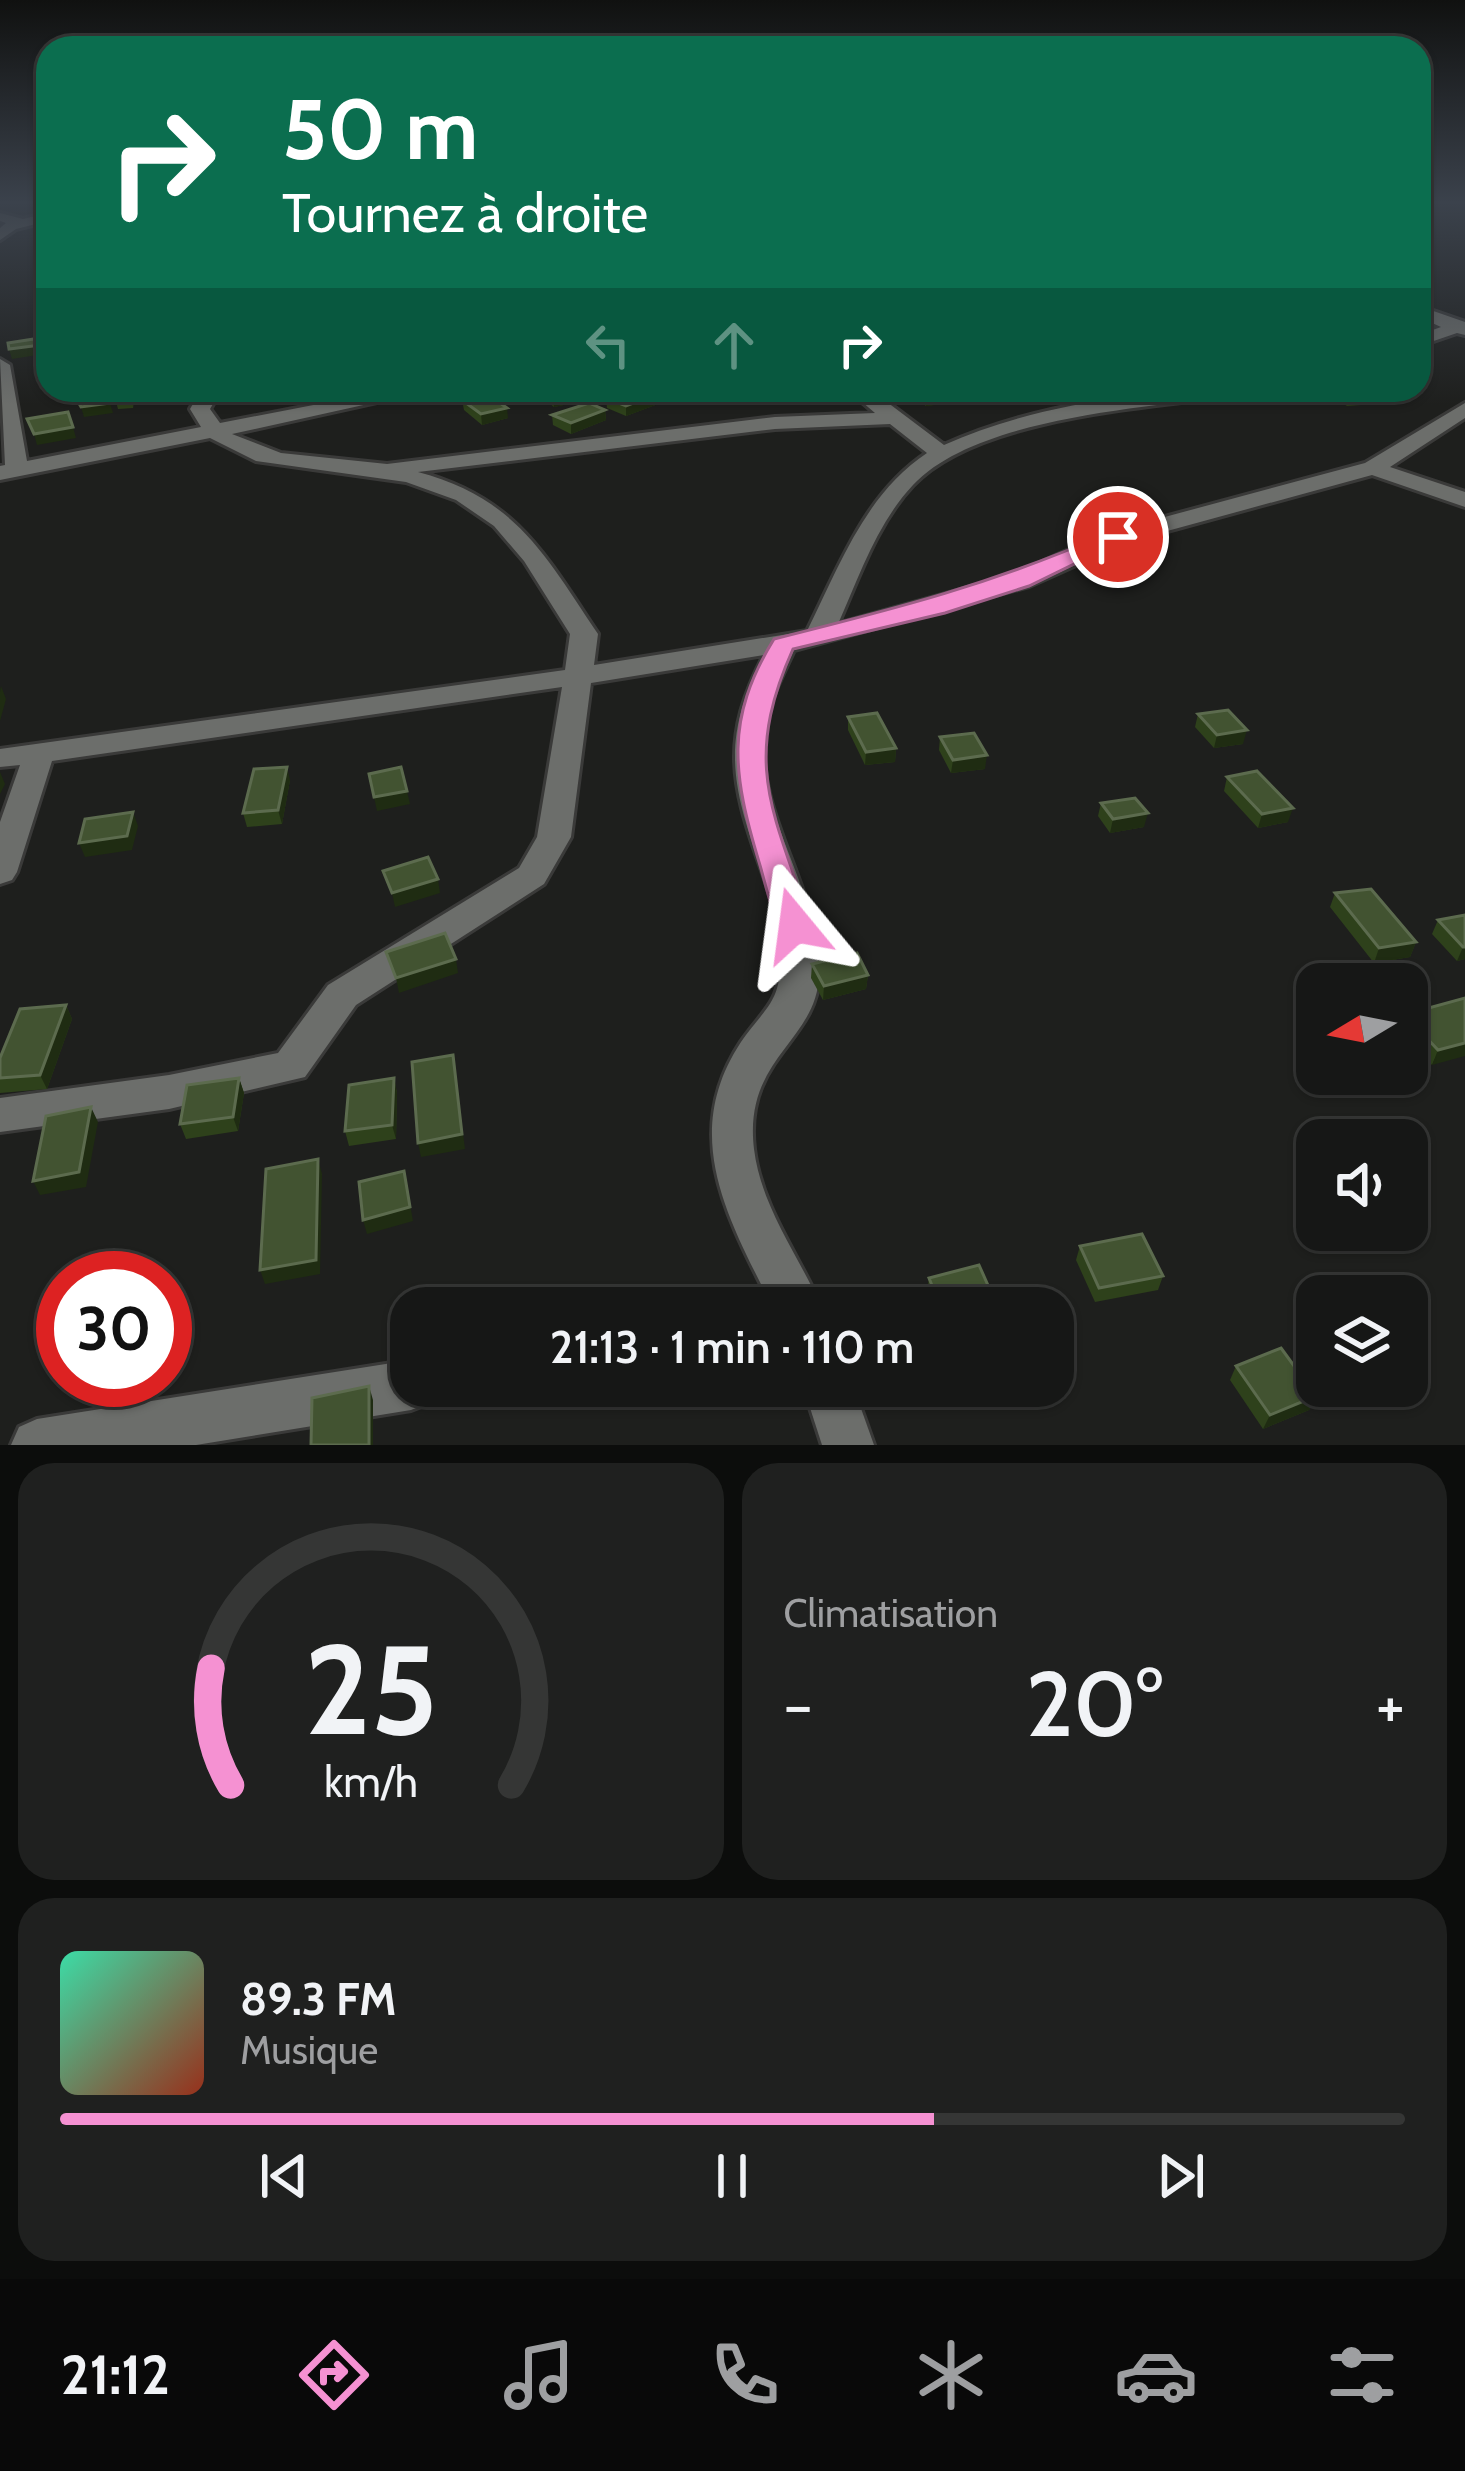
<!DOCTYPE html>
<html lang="fr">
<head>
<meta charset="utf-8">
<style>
  :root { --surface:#161716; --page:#1f201f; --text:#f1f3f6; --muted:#9e9fa1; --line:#353635; --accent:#f591d2 }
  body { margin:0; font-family:Cabin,sans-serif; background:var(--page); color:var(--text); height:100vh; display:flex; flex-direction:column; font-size:45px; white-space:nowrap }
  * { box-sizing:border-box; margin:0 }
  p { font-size:39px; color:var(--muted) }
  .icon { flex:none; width:66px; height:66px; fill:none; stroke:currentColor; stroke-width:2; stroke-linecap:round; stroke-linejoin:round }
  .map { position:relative; height:1445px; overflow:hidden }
  .details { display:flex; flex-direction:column; gap:18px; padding:18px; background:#0c0d0c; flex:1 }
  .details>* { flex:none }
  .banner { position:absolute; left:36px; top:36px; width:1395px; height:366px; border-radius:36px; box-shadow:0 3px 9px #0004,0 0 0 3px var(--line); background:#0b6e4f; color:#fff; overflow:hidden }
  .needle { width:78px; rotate:260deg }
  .fabs { position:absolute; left:1296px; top:963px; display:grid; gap:24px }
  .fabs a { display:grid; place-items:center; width:132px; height:132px; border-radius:24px; background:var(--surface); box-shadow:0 3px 9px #0004,0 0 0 3px var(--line); font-size:60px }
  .speed { position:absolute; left:36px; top:1251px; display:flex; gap:24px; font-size:60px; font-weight:700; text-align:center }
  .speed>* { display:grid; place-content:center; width:156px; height:156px; border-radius:50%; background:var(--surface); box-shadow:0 3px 9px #0004,0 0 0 3px var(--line); line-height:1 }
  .speed .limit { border:18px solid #d22; background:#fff; color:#111 }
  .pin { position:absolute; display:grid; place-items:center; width:102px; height:102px; color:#fff; margin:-51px; border:6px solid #fff; border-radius:50%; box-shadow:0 3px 12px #0007 }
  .me { position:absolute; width:132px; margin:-66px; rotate:344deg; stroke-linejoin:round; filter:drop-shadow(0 0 9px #0008) }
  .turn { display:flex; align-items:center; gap:42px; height:252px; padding:0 48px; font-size:54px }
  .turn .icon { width:156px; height:156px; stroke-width:2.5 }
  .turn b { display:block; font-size:84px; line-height:102px }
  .lanes { display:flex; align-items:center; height:114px; padding:0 48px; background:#0003; justify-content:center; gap:60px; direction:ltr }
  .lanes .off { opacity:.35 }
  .big { font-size:90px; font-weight:600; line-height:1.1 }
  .details .tile { flex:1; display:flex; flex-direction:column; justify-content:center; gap:18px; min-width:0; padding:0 42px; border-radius:36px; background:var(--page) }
  .details .dial { align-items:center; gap:0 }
  .dial svg { height:312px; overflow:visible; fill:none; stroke:var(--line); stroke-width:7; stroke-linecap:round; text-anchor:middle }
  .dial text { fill:var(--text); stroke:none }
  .song { display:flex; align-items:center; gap:36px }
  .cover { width:144px; height:144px; border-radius:18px; background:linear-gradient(135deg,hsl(160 70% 55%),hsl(10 70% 35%)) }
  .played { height:12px; border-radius:6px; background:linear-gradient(90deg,var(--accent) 65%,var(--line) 65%) }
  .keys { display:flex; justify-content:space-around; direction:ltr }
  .heat { display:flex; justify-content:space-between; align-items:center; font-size:66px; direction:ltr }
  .details .tiles { flex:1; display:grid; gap:18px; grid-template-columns:1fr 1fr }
  .tile:last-child { grid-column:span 2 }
  .trip { position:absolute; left:390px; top:1287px; width:684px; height:120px; border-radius:36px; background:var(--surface); box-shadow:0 3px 9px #0004,0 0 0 3px var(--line); font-weight:600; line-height:120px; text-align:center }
  .tab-bar { display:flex; height:192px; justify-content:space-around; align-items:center; background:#090909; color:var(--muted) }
  .tab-bar .icon { width:84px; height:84px }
  .tab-bar .active { color:var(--accent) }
  .tab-bar b { font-size:54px; color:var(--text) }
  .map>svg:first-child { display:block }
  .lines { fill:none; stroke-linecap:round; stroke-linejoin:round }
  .minor-casing { stroke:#3a3a39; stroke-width:6 }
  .minor { fill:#6c6e6b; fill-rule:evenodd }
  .wall { fill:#2e411b }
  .shaded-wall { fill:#1f2c12 }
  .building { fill:#425331; stroke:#5c6b4e; stroke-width:3 }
  .route { fill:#f591d2; stroke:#9f5e88; stroke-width:3 }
</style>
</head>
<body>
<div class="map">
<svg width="1465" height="1445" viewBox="0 0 1465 1445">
  <rect width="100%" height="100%" fill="#1e1f1d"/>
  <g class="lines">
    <g class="minor-casing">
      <g id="minor">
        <polygon points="0,213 23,219 48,213 48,221 16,229 0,240 0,228 6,223 0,221"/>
        <polygon points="1419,306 1465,322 1465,335 1457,333 1419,346 1419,335 1441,327 1419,317"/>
        <path d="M0 359 10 365 27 461 201 427 190 409 201 390H221L210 409 220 423 391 390H431L232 434 281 453 387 464 775 417 875 413 848 390H871L944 445C1033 405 1143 390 1240 390L1230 396C1142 408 976 418 913 485 877 523 859 577 838 624L1011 576 1109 532 1365 463 1465 403V418L1390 467 1465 492V507L1372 475 1127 542 1029 586 794 650C783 674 769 700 765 727 752 814 821 888 819 975 817 1042 743 1057 754 1149 761 1207 799 1256 822 1308H773C729 1220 679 1136 741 1042 766 1006 781 1004 781 954 781 924 770 894 760 865 730 781 722 737 764 655L591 683 571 837 544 884 356 1005 305 1077 169 1109 0 1132V1098L169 1075 278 1053 328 985 519 868 537 837 562 687 52 761 17 872 12 880 0 884V822L20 765 0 767V749L565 670 570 634 524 561 494 526 456 500 406 482 256 461 210 438 0 480V466L5 465ZM890 424 927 453C865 494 839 567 807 631L594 665 598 634C545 555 516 498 418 472L775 429Z"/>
        <polygon points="411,1360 411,1386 436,1386 429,1403 411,1410 196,1445 11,1445 19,1427 37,1419"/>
        <polygon points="803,1386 853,1386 874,1445 822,1445"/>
      </g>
    </g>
    <use href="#minor" class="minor"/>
  </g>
  <g class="wall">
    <polygon points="488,390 521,390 521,393 499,400"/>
    <polygon points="544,390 588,400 554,407 545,400"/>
    <polygon points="911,390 947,390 951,392 950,403 926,406 911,395"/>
    <polygon points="965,390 1003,390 1003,395 975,401 964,395"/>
    <polygon points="1331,390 1387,390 1393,393 1390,403 1347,406 1330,394"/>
    <polygon points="135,396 133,408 118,409 115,398"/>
    <polygon points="606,398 674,398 626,416 607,408"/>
    <polygon points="462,400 508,418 482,425 464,410"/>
    <polygon points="605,410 606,420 571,434 553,425 552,415"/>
    <polygon points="1198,714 1243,744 1214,748 1195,727"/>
    <polygon points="848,717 896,748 895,762 865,765 848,730"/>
    <polygon points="940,737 985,769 951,773 939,750"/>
    <polygon points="1227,777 1288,822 1258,828 1224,791"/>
    <polygon points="290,780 282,824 247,827 243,813"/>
    <polygon points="1101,803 1144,827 1110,833 1098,816"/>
    <polygon points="1335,893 1416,942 1410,957 1374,963 1330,907"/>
    <polygon points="1465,915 1465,959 1457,961 1432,934 1438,920"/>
    <polygon points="812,964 868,975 866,989 823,1000 811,978"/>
    <polygon points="1465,998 1432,1065 1407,1038 1407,1014"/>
    <polygon points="66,1005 72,1019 47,1089 0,1093 0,1058"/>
    <polygon points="239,1078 244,1093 238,1131 186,1139 180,1124"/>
    <polygon points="394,1078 397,1093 396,1139 349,1146 345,1131"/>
    <polygon points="1080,1246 1163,1276 1158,1290 1095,1302 1076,1260"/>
    <polygon points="929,1278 998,1308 933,1308 927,1292"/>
    <polygon points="1236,1366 1316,1396 1309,1410 1263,1429 1230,1380"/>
  </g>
  <g class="shaded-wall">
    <polygon points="41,345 44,354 12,359 9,349"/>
    <polygon points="498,390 521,390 521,393 499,400"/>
    <polygon points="588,390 588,400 554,407 553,396"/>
    <polygon points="667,390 673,390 674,398 626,416 626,406"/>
    <polygon points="982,390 1003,390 1003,395 975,401 976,391"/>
    <polygon points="951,392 950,403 926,406 927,396"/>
    <polygon points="110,403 113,413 84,417 81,407"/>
    <polygon points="507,408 508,418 482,425 481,414"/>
    <polygon points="605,410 606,420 571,434 571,423"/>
    <polygon points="73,427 76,438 37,445 34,434"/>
    <polygon points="1,686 6,699 0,721 0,692"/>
    <polygon points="1247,730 1243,744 1214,748 1217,735"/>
    <polygon points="896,748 895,762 865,765 866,752"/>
    <polygon points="987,755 985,769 951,773 953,760"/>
    <polygon points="287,767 290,780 282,824 278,810"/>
    <polygon points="0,772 5,784 0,794"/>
    <polygon points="407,791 410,804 377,811 374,797"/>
    <polygon points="1293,808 1288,822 1258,828 1262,814"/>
    <polygon points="133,812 138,826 132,850 85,857 79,843"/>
    <polygon points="1148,813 1144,827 1110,833 1113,819"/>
    <polygon points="438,879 440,893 395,907 392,893"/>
    <polygon points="1416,942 1410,957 1374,963 1379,948"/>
    <polygon points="1463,947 1465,947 1465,959 1457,961"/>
    <polygon points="456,959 458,973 399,993 396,978"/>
    <polygon points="868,975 866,989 823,1000 824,986"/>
    <polygon points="66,1005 72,1019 47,1089 40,1075"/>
    <polygon points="1465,1043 1465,1056 1432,1065 1438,1050"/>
    <polygon points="453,1055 465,1149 421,1157 418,1143"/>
    <polygon points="239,1078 244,1093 238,1131 233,1117"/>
    <polygon points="394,1078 397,1093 396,1139 392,1125"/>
    <polygon points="91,1107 98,1122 86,1187 40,1195 33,1181"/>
    <polygon points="318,1159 322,1174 320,1274 265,1284 260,1270"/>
    <polygon points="404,1171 413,1221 367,1234 363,1220"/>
    <polygon points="369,1386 373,1400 373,1445 369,1445"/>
    <polygon points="1316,1396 1309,1410 1263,1429 1270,1415"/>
  </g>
  <g class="building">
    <polygon points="40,338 41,345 9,349 8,343"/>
    <polygon points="114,390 132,390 130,397 115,398"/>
    <polygon points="544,390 585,390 553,396"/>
    <polygon points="627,390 667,390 626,406 606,398"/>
    <polygon points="919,390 947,390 951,392 927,396"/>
    <polygon points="1341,390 1387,390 1393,393 1350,396"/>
    <polygon points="103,391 110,403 81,407 74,395"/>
    <polygon points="489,395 507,408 481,414 462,400"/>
    <polygon points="589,403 605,410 571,423 552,415"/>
    <polygon points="68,412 73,427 34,434 27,419"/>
    <polygon points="1228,710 1247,730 1217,735 1198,714"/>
    <polygon points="877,713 896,748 866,752 848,717"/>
    <polygon points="974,733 987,755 953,760 940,737"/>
    <polygon points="287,767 278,810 243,813 254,769"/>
    <polygon points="401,767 407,791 374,797 369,774"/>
    <polygon points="1257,771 1293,808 1262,814 1227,777"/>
    <polygon points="1135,798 1148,813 1113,819 1101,803"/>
    <polygon points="133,812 127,836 79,843 85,819"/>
    <polygon points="428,857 438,879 392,893 383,871"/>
    <polygon points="1371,889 1416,942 1379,948 1335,893"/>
    <polygon points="1465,915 1465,947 1463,947 1438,920"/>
    <polygon points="445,933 456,959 396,978 386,952"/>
    <polygon points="857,953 868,975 824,986 812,964"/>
    <polygon points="1465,998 1465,1043 1438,1050 1407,1017 1407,1014"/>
    <polygon points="66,1005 40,1075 0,1078 0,1058 20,1009"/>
    <polygon points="453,1055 462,1134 418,1143 412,1062"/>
    <polygon points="239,1078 233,1117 180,1124 187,1085"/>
    <polygon points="394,1078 392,1125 345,1131 349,1085"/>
    <polygon points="91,1107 79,1172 33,1181 46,1116"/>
    <polygon points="318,1159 316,1260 260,1270 266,1169"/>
    <polygon points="404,1171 410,1207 363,1220 359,1182"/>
    <polygon points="1142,1234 1163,1276 1099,1288 1080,1246"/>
    <polygon points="979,1265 998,1308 941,1308 929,1278"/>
    <polygon points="1281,1348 1316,1396 1270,1415 1236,1366"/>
    <polygon points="369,1386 369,1445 311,1445 312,1398"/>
  </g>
  <linearGradient id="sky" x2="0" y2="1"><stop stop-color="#101110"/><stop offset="0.5" stop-color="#3b424c"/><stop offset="1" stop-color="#3b424c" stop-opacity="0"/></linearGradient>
  <rect width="1465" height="405" fill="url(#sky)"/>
  <path class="route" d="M1111 532 1129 537 1029 586 945 613 793 649C741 765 774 812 811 925L795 937 783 933C771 912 766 885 759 862 733 775 724 720 774 639 898 608 993 584 1111 532Z"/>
</svg>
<div class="fabs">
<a><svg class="needle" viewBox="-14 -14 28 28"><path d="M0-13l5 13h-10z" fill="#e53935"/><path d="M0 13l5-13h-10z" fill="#9e9fa1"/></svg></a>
<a><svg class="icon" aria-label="sound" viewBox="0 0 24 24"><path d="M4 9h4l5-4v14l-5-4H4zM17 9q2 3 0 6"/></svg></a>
<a><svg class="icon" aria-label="layers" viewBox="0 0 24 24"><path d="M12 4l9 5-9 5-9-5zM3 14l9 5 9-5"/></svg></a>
</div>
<div class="speed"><div class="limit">30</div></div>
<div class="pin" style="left:1118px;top:537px;background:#d93025"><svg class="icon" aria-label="arrive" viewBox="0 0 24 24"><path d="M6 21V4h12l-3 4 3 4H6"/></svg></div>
<svg class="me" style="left:795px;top:925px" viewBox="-20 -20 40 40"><path d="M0-17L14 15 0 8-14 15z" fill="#f591d2" stroke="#fff" stroke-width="4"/></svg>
<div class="trip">21:13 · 1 min · 110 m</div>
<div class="banner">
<div class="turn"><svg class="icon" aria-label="right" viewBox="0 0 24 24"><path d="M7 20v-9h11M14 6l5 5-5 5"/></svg><div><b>50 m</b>Tournez à droite</div></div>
<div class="lanes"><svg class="icon off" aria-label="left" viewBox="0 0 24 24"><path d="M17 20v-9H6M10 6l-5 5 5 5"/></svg><svg class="icon off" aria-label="ahead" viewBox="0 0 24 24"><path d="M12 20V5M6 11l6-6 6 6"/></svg><svg class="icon" aria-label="right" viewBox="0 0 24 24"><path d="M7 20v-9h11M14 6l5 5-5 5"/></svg></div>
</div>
</div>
<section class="details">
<div class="tiles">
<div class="tile dial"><svg viewBox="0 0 100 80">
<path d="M14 69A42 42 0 1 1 86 69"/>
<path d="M14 69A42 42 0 0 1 9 39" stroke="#f591d2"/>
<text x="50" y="56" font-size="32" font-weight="700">25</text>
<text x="50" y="72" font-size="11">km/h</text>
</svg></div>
<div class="tile"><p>Climatisation</p>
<div class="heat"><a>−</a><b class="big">20°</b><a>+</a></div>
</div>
<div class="tile">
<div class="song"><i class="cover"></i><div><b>89.3 FM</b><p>Musique</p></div></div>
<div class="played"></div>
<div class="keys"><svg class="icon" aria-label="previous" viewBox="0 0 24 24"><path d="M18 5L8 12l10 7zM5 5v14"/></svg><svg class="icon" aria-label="pause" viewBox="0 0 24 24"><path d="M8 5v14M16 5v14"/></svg><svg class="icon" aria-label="next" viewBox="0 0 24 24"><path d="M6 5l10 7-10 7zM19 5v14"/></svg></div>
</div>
</div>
</section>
<nav class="tab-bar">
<b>21:12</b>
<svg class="icon active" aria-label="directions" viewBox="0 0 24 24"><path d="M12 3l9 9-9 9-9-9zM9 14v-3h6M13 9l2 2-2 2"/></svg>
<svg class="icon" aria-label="music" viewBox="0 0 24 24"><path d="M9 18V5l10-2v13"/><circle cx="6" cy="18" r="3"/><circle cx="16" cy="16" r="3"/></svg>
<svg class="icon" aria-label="phone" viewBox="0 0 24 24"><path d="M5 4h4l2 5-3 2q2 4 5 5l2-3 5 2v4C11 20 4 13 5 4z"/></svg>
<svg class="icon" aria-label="climate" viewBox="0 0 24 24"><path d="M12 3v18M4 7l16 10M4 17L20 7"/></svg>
<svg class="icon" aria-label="car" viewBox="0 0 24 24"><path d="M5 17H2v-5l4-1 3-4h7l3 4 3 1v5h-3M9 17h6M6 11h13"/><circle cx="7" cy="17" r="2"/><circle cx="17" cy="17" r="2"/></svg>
<svg class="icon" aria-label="filters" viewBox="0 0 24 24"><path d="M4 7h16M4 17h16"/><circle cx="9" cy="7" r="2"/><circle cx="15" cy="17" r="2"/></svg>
</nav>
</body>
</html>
